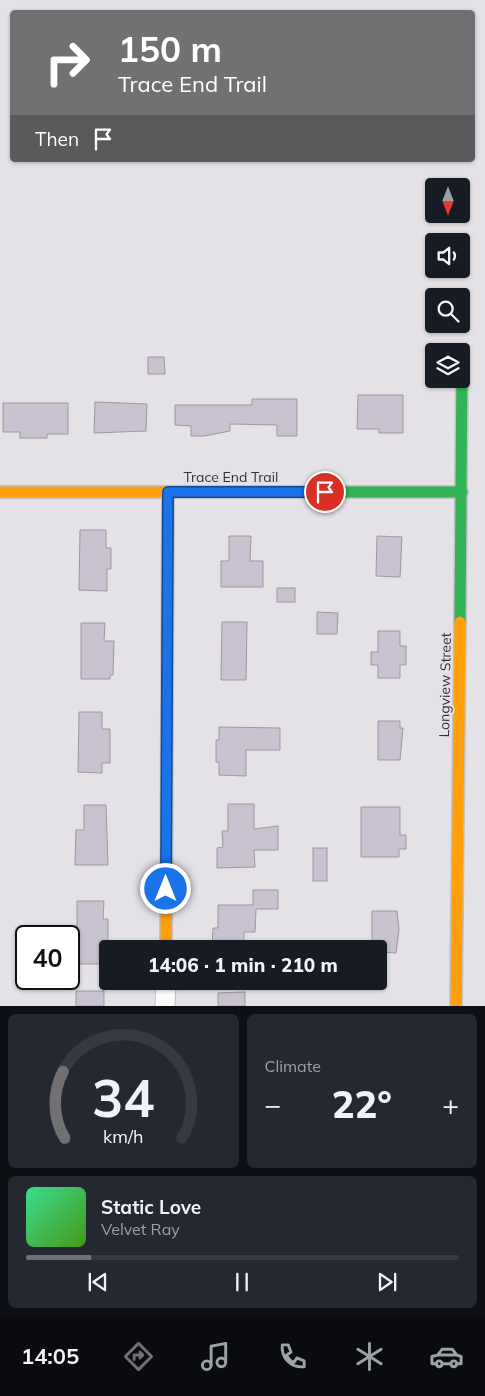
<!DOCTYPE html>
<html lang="en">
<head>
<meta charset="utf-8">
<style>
  :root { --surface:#171b24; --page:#242831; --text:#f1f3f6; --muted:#9ea1a6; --line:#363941; --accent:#717073 }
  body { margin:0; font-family:Mulish,sans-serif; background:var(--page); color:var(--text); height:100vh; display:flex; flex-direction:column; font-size:19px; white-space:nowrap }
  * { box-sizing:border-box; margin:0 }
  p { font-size:16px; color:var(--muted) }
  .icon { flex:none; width:28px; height:28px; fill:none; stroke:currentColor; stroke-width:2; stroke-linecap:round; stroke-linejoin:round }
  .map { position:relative; height:1006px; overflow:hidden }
  .sheet { display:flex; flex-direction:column; gap:8px; padding:8px; background:#0d0f14; flex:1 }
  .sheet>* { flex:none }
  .banner { position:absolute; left:10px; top:10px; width:465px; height:152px; border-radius:5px; box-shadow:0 1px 4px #0004; background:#717073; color:#fff; overflow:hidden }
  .needle { width:32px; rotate:180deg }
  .controls { position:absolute; left:425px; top:178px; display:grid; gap:10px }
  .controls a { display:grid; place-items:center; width:45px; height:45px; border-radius:5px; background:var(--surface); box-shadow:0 1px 4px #0004; font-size:25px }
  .speed { position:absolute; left:15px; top:925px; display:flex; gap:10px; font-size:25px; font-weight:700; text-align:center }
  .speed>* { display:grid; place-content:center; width:65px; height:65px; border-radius:50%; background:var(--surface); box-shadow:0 1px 4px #0004; line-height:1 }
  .speed .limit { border:2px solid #111; border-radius:8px; background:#fff; color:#111 }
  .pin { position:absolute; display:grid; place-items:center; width:42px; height:42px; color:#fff; margin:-21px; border:2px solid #fff; border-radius:50%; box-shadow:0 1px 5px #0007 }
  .me { position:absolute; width:55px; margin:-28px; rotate:0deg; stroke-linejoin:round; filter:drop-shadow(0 0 4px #0008) }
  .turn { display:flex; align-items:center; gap:18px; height:105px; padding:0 25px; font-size:22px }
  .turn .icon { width:65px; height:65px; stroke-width:2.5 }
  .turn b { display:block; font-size:35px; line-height:42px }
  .then { display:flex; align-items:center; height:48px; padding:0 25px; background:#0003; gap:10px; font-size:19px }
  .big { font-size:38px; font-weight:800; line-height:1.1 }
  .sheet .card { flex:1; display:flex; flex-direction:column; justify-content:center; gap:8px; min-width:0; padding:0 18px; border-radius:8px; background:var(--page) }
  .sheet .dial { align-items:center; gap:0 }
  .dial svg { height:130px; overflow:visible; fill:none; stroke:var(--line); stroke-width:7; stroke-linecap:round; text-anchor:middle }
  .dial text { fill:var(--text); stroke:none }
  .song { display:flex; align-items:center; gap:15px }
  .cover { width:60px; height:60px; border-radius:8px; background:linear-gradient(135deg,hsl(150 70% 55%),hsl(100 70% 35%)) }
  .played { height:5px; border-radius:2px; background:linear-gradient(90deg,var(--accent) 15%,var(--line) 15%) }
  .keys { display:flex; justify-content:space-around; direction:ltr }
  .heat { display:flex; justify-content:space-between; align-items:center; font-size:28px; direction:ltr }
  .sheet .tiles { flex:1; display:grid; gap:8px; grid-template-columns:1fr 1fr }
  .card:last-child { grid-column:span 2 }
  .trip { position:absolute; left:99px; top:940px; width:288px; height:50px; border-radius:5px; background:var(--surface); box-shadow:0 1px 4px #0004; font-weight:800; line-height:50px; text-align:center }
  .dock { display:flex; height:80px; justify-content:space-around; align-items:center; background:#090b0e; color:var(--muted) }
  .dock .icon { width:35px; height:35px }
  .dock .active { color:var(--accent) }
  .dock b { font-size:22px; color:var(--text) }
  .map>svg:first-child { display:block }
  .building { fill:#c9c2d0; stroke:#9a999c }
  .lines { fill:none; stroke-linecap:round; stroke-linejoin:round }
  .street-casing { stroke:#c1c0c4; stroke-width:21 }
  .fast-casing { stroke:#c1c0c4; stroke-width:14 }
  .slow-casing { stroke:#c1c0c4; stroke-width:14 }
  .street { stroke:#fbfbfb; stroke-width:19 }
  .fast { stroke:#30b455; stroke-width:11 }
  .slow { stroke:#ff9f0a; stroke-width:11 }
  .route-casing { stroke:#114b97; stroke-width:12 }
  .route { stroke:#1a73e8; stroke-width:9 }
  .labels { text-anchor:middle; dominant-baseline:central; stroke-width:4; stroke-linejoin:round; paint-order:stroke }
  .street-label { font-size:14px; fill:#333235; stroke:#e4e0e9 }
</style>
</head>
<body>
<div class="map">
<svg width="485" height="1006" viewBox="0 0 485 1006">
  <rect width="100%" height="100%" fill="#e4e2e7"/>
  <g class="building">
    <polygon points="148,357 164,357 165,374 148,374"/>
    <polygon points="358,395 403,395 403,433 379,433 379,429 357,429"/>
    <polygon points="252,399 297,399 297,436 277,436 277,425 230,424 230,431 204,436 191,436 191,426 175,425 175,405 252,405"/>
    <polygon points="95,402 147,404 146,431 94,433"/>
    <polygon points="3,403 68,403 68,434 47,434 47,438 20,438 20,432 3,432"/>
    <polygon points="80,530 106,530 106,548 111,548 111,569 107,569 107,591 79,590"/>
    <polygon points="229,536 251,536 250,561 263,561 263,587 221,587 221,561 229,561"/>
    <polygon points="377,536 402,537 400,577 376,576"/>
    <rect x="277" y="588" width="18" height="14"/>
    <polygon points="317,612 338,613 337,634 317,634"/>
    <polygon points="222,622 247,622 246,680 221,680"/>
    <polygon points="81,623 105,623 104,641 114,641 113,675 110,675 110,679 81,679"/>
    <polygon points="378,631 400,631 400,646 406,646 406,665 400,665 400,678 378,678 378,665 371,665 371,652 378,652"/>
    <polygon points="79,712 102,712 102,729 110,729 110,763 102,763 102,773 78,772"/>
    <polygon points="378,721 400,721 400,728 403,728 400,760 378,760"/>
    <polygon points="219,727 280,728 280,750 246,750 246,776 219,775 219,762 216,762 216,740 219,740"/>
    <polygon points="228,804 254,804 254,829 278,826 278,850 254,850 255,867 217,868 217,848 223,847 222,831 228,831"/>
    <polygon points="84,805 106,805 108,865 75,865 76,830 84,830"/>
    <polygon points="361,807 400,807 400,835 406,835 406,849 399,849 399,857 361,857"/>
    <rect x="313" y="848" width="14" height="33"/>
    <polygon points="253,890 278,890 278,909 256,909 255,932 244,932 244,949 212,949 213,928 218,928 218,905 253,905"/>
    <polygon points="77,901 104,901 103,919 108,919 108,942 104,942 104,964 77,964"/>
    <polygon points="372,911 397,911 399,930 396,953 378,952 378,949 372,949"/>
    <rect x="76" y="991" width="28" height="15"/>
    <polygon points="245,992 245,1006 218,1006 218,993"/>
  </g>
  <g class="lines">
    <g class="street-casing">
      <polyline id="street" points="165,1006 166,981"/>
    </g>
    <g class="fast-casing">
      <g id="fast">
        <polyline points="316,492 462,492"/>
        <polyline points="460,622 462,364"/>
        <polyline points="167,703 168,492"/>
      </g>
    </g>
    <g class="slow-casing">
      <g id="slow">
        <polyline points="0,492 316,492"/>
        <polyline points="166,949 167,703"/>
        <polyline points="456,1006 460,622"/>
      </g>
    </g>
    <use href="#street" class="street"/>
    <use href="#fast" class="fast"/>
    <use href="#slow" class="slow"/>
  </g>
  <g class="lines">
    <g class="route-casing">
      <polyline id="route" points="166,889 168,492 325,492"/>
    </g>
    <use href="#route" class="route"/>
  </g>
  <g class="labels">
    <g class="street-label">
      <text x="231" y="477">Trace End Trail</text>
      <text transform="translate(445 685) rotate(-89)">Longview Street</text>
    </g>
  </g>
</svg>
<div class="controls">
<a><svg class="needle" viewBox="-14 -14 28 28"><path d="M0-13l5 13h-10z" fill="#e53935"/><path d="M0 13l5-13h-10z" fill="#9ea1a6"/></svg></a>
<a><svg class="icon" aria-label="sound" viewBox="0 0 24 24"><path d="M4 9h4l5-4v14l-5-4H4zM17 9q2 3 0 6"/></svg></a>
<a><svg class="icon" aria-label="search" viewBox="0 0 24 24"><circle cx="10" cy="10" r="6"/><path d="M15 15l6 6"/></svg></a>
<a><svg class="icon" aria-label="layers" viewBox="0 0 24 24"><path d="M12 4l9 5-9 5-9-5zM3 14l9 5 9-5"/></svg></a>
</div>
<div class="speed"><div class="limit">40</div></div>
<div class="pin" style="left:325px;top:492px;background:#d93025"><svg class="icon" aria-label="arrive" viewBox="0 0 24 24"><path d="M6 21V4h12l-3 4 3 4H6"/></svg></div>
<svg class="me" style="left:166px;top:889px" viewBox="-20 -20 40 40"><circle r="17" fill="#1a73e8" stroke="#fff" stroke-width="3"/><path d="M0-11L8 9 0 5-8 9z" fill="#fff"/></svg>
<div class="trip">14:06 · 1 min · 210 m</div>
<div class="banner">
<div class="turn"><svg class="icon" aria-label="right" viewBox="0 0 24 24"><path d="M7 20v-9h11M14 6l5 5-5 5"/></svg><div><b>150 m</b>Trace End Trail</div></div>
<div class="then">Then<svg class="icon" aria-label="arrive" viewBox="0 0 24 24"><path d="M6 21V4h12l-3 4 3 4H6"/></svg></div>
</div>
</div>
<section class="sheet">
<div class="tiles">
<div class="card dial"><svg viewBox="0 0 100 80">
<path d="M14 69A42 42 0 1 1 86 69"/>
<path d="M14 69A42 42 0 0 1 13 28" stroke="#717073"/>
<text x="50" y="56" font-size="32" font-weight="700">34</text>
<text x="50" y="72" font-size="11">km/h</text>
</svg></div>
<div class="card"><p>Climate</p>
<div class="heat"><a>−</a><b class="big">22°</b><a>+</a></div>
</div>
<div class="card">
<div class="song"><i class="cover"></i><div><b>Static Love</b><p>Velvet Ray</p></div></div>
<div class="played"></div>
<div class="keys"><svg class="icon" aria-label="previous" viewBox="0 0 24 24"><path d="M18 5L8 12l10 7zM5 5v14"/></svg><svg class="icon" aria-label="pause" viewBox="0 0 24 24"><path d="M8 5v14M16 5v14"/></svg><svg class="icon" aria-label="next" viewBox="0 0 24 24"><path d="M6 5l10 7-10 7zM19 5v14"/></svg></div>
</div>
</div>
</section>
<nav class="dock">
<b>14:05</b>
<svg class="icon active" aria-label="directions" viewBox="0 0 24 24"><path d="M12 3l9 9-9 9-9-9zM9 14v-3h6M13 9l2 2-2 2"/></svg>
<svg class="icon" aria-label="music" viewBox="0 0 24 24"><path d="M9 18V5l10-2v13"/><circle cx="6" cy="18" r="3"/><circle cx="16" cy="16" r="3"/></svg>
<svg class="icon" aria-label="phone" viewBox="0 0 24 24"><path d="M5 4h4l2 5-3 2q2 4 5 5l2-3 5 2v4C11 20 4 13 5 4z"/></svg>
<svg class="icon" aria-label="climate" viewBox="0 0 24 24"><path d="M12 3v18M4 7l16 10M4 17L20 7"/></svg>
<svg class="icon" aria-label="car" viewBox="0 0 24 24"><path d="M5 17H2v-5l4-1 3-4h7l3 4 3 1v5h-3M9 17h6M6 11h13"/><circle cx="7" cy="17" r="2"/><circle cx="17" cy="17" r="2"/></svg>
</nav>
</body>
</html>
